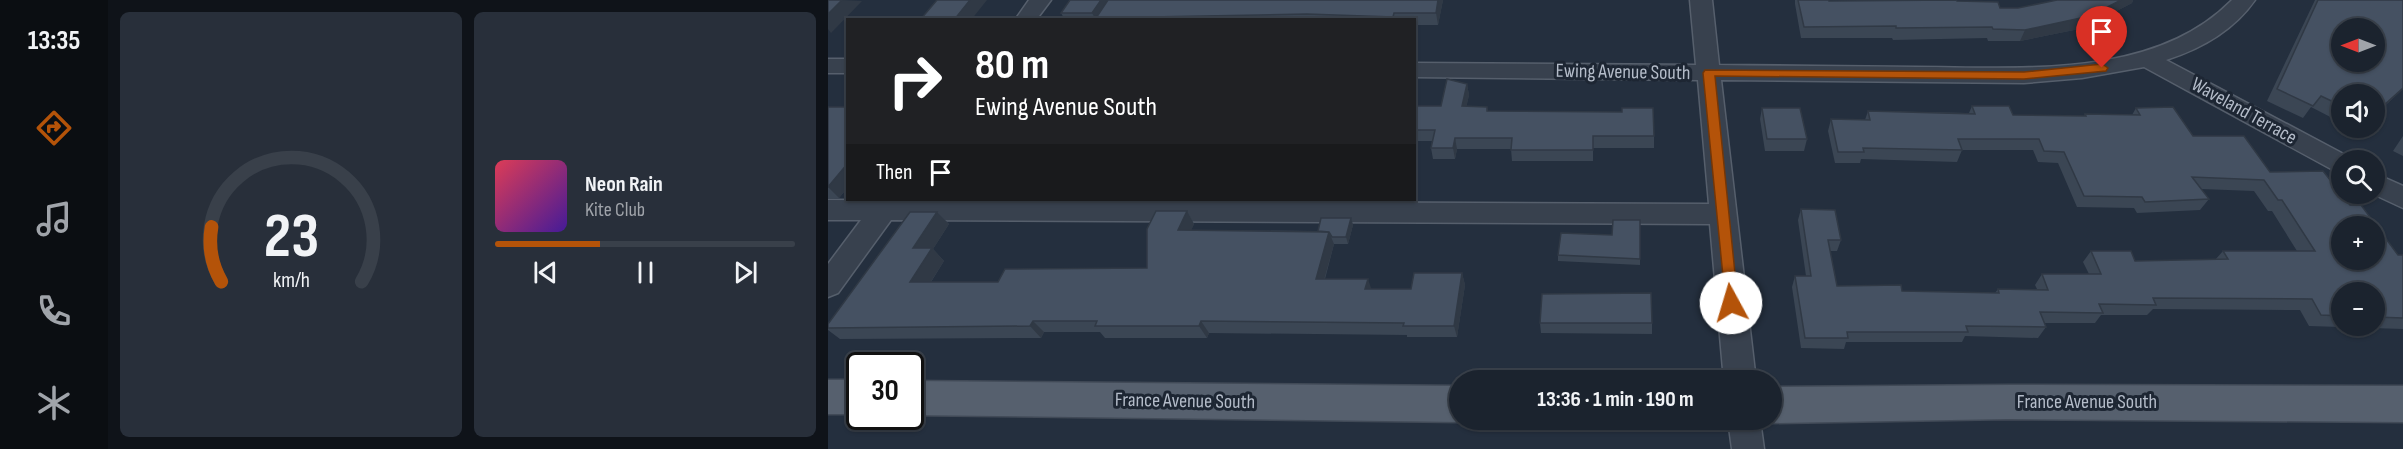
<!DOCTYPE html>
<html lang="en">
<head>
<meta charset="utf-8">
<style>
  :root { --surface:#1b232e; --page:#282f3a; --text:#f1f3f6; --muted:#a0a4aa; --line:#39404a; --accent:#b45309 }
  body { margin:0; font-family:"Sofia Sans Condensed",sans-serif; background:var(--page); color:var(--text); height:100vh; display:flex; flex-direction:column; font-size:22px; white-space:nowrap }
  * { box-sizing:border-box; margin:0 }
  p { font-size:20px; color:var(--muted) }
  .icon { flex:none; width:33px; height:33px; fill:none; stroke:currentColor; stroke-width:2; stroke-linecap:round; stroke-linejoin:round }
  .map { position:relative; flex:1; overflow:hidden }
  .drawer { display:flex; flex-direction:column; gap:12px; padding:12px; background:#0f1319; width:720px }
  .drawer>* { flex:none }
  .top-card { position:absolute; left:18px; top:18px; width:570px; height:183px; border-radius:0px; box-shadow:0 2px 4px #0004,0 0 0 2px var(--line); background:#202124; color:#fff; overflow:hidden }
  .needle { width:39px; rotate:270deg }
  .controls { position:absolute; left:1503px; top:18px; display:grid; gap:12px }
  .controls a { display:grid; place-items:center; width:54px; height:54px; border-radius:50%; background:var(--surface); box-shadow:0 2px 4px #0004,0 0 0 2px var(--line); font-size:30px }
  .speed { position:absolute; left:18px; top:352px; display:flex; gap:12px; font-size:30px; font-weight:700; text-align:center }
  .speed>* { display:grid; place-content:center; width:78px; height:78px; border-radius:50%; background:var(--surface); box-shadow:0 2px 4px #0004,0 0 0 2px var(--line); line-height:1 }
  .speed .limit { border:3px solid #111; border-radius:9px; background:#fff; color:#111 }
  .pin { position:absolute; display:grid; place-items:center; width:51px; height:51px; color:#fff; margin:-62px -26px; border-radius:50% 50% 50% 0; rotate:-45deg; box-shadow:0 0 6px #0007 }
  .pin .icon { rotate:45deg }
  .me { position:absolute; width:66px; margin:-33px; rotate:354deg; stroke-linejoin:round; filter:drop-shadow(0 0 4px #0008) }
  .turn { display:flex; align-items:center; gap:21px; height:126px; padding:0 30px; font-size:27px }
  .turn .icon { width:78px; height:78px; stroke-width:2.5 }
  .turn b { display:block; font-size:42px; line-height:51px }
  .then { display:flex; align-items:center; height:57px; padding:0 30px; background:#0003; gap:12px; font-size:22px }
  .drawer .tile { flex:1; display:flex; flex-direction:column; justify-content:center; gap:9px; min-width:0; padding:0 21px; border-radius:9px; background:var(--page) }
  .drawer .dial { align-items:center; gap:0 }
  .dial svg { height:156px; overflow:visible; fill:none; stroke:var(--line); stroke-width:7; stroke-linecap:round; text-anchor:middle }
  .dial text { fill:var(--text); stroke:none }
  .song { display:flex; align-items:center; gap:18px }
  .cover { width:72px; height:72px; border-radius:9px; background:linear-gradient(135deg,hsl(350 70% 55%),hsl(260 70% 35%)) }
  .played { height:6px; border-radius:3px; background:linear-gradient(90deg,var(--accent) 35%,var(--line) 35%) }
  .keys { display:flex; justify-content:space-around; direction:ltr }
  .drawer .tiles { flex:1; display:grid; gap:12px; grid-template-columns:repeat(2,1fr) }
  .trip { position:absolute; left:621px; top:370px; width:333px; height:60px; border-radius:30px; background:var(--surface); box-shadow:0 2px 4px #0004,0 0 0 2px var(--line); font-weight:700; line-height:60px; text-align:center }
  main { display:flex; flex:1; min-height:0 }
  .tabs { display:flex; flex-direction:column; width:108px; justify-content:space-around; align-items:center; background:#0b0e12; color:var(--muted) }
  .tabs .icon { width:42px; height:42px }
  .tabs .on { color:var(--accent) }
  .tabs b { font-size:27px; color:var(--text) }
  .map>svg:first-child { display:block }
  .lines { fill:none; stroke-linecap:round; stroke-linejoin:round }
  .minor-casing { stroke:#565f6c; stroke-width:3 }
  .major-casing { stroke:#414a57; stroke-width:3 }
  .minor { fill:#38414e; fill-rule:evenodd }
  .major { fill:#56606e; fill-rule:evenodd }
  .wall { fill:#3b4654; fill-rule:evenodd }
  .shaded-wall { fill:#303945 }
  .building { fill:#455162; stroke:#303945; stroke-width:1.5; fill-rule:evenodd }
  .route { fill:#b45309; stroke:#753606; stroke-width:1.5 }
  .labels { text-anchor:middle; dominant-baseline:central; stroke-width:6; stroke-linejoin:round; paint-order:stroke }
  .street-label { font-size:20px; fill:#b4bcc9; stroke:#1d2633 }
</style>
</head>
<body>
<main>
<nav class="tabs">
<b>13:35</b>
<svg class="icon on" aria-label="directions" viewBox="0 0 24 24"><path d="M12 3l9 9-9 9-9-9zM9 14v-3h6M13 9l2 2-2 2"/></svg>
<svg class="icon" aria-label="music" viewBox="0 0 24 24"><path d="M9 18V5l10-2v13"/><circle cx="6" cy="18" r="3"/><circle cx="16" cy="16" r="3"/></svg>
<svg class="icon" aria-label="phone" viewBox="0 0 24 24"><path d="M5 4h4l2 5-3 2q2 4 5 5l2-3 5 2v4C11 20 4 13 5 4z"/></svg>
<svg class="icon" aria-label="climate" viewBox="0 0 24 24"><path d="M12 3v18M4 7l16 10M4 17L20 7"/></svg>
</nav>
<section class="drawer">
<div class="tiles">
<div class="tile dial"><svg viewBox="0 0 100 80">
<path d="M14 69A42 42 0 1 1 86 69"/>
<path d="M14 69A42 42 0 0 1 9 41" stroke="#b45309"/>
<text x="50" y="56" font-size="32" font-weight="700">23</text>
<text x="50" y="72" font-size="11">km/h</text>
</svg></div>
<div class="tile">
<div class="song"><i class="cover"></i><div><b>Neon Rain</b><p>Kite Club</p></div></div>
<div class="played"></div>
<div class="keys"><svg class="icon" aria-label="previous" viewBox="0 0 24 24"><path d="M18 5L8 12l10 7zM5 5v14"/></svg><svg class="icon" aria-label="pause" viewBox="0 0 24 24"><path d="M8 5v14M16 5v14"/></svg><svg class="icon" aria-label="next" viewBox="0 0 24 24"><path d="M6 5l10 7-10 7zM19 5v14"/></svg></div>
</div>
</div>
</section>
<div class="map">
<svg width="1575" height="449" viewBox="0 0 1575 449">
  <rect width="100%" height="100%" fill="#242f3e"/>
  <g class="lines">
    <g class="minor-casing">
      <g id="minor">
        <polygon points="201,0 223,0 208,20 187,20"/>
        <path d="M862 0H884L891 65C957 66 1022 66 1088 67 1191 67 1326 80 1404 0H1427C1406 30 1373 49 1338 60L1523 158 1525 160H1514V173L1505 170 1316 67 1254 78 1196 83 893 80 928 381H896L882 224 63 220 10 293 0 297V264L33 220H0V200L881 204 870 80 586 77V63L868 65Z"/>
        <rect x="0" y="59" width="20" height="14"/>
        <polygon points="1546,173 1575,186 1575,208 1545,194"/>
        <polygon points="900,420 932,420 936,449 904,449"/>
      </g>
    </g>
    <g class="major-casing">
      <g id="major">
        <rect x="0" y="380" width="32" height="34"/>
        <polygon points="82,381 632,386 632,420 636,420 632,422 82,415"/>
        <polygon points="1180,385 1575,386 1575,422 1180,419 944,423 937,420 944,420 944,387"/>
      </g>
    </g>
    <use href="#minor" class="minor"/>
    <use href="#major" class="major"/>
  </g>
  <g class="wall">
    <polygon points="615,0 610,25 586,25 586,20 237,20 233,13"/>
    <polygon points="967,0 1001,0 1001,1 1128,0 1129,1 1172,8 1190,8 1229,0 1305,0 1304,3 1256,28 1192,41 1160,41 1159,38 1065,40 1064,38 973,38 967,4"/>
    <polygon points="1487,0 1575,0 1575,89 1546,116 1546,94 1514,94 1514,123 1483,107 1475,118 1439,101"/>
    <polygon points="639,84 641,95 638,107 659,107 660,111 826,136 826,148 765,148 765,161 684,161 683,149 629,149 627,159 605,159 603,148 604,141 586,141 586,106 613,106"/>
    <path d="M1144 106 1185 115 1256 116 1257 114 1304 115 1308 108 1442 172 1522 205 1570 255H1575V329L1481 326 1472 310 1325 309 1319 315H1273L1267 323H1216L1218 327 1210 338 1137 336 1134 342H1018L1016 349 973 348 964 287 967 276H978L970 220 973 209 1013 240 1009 251H1002L1009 286 1074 291 1167 293 1170 289H1209L1207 285 1214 274H1261L1255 262 1263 251 1307 261 1387 260 1395 251H1469L1444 211H1440L1426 191 1373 189 1381 199 1372 210 1309 213 1306 208 1249 207 1230 163 1210 162 1205 150H1134L1129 162 1033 159 1032 163H1007L1000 131 1003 119 1037 120 1040 111 1141 113ZM1514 292H1546V326H1514Z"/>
    <polygon points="0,107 20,107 20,187 11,198 0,198"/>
    <polygon points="934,108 979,139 976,151 937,151 932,119"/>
    <polygon points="1521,128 1534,128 1530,132"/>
    <polygon points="1575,136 1575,156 1565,151"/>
    <polygon points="359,211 366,224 363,230 490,231 523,218 525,225 520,244 506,244 497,279 544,289 583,289 634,273 637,285 629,337 579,337 579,335 381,333 379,338 277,338 272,332 216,332 213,338 12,339 0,330 0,324 109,212 121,224 105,249 116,261 103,282 170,282 319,268"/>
    <polygon points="812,220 812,265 730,261 730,255 784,235"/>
    <polygon points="712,323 824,323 824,334 713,333"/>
  </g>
  <g class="shaded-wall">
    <polygon points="14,0 34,1 3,33 0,29 0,14"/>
    <polygon points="142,0 159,0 143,20 126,20"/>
    <polygon points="273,0 287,0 268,18 269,20 268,20 264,13"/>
    <polygon points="610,0 615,0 610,25 608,13"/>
    <polygon points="1293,0 1305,0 1304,3 1256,28 1192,41 1197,30"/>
    <polygon points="639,84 641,95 636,118 634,106"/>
    <polygon points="1575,88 1575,89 1546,116 1546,114"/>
    <polygon points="627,138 629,149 627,159 625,148"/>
    <polygon points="20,163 20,187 11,198 0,187"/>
    <polygon points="359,211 366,224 358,242 350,230"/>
    <polygon points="109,212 121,224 105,249 116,261 95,294 82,282 85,248"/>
    <polygon points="523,218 525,225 520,244 518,237"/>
    <polygon points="501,232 506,244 493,291 488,279"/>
    <polygon points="634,273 637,285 629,337 626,326"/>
    <polygon points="540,279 544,291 537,289"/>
    <polygon points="205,321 216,332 213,338 202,326"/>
    <polygon points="373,321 381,333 379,338 371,326"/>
  </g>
  <g class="building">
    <polygon points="0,0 14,0 0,14"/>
    <polygon points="109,0 142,0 126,20 92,20"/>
    <polygon points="242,0 273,0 264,13 233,13"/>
    <polygon points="280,0 610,0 608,13 566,13 565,17 479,14 268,18"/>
    <polygon points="970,0 1001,0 1001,1 1128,0 1129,1 1170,2 1172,8 1190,8 1229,0 1293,0 1262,16 1197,30 1165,29 1164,27 1068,28 1068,26 976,27"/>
    <path d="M1490 0H1575V88L1546 114V94H1514V106L1493 96 1485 106 1449 89ZM1514 28H1546V62H1514Z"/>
    <polygon points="619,79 639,84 634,106 659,107 659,111 794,112 794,108 825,108 826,136 765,136 765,150 683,150 684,138 627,138 625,148 603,148 607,130 586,130 586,106 613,106"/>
    <path d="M1144 106H1181L1185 115 1258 116 1257 114 1312 115 1308 108 1345 107 1365 136H1416L1442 172 1495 171 1522 205H1533L1570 255H1575V318L1546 317V292H1514V316L1493 315 1484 299 1325 298 1328 305 1271 304 1275 313 1212 312 1218 327 1138 326 1140 332H1019L1020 338H977L967 276H983L973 209 1007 210 1013 240H1000L1009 286 1073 285 1074 291 1171 293 1170 289 1220 290 1214 274H1273L1263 251H1303L1307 261 1400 259 1395 251H1487L1454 200H1450L1436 180 1364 177 1381 199 1317 202 1314 197 1256 196 1236 152 1216 151 1211 139H1130L1134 150 1035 148 1036 152H1010L1003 119 1042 120 1040 111 1147 114ZM1514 226H1546V260H1514Z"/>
    <polygon points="0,107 20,107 20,163 0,187"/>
    <polygon points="934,108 972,108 979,139 939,139"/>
    <polygon points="328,211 359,211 350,230 501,232 488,279 540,279 537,289 583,289 586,273 634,273 626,326 575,326 576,323 373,321 371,326 267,326 269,321 205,321 202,326 0,328 0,324 82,212 109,212 85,248 104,248 82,282 170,282 177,269 319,268 319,229"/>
    <polygon points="493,218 523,218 518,237 504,237 501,232 490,231"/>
    <polygon points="785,220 812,220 812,259 730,255 733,233 784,235"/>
    <polygon points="823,293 824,323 712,323 714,294"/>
  </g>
  <polygon class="route" points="1274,64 1280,68 1278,71 1196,79 887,76 910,303 908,307 898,307 875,73 877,70 1196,72"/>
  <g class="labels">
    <g class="street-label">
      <text transform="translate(795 72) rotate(1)">Ewing Avenue South</text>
      <text transform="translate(1416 111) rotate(29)">Waveland Terrace</text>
      <text transform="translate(357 401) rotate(1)">France Avenue South</text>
      <text x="1259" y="402">France Avenue South</text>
    </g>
  </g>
</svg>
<div class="controls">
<a><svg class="needle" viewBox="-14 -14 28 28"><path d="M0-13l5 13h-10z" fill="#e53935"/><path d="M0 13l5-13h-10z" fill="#a0a4aa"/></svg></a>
<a><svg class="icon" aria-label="sound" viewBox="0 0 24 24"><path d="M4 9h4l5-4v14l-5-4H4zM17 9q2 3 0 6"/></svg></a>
<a><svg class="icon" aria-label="search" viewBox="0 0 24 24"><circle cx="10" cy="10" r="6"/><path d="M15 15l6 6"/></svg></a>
<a>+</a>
<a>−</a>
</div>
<div class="speed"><div class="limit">30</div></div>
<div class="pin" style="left:1274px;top:68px;background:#d93025"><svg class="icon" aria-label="arrive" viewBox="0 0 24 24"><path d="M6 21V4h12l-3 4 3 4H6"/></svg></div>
<svg class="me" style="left:903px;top:303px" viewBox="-20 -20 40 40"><circle r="19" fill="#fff"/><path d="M0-13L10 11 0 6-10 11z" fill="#b45309"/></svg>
<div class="trip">13:36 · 1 min · 190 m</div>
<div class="top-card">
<div class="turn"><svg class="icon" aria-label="right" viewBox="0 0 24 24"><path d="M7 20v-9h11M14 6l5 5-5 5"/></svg><div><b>80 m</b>Ewing Avenue South</div></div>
<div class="then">Then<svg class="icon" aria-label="arrive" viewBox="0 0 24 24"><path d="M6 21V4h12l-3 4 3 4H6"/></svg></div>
</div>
</div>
</main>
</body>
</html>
